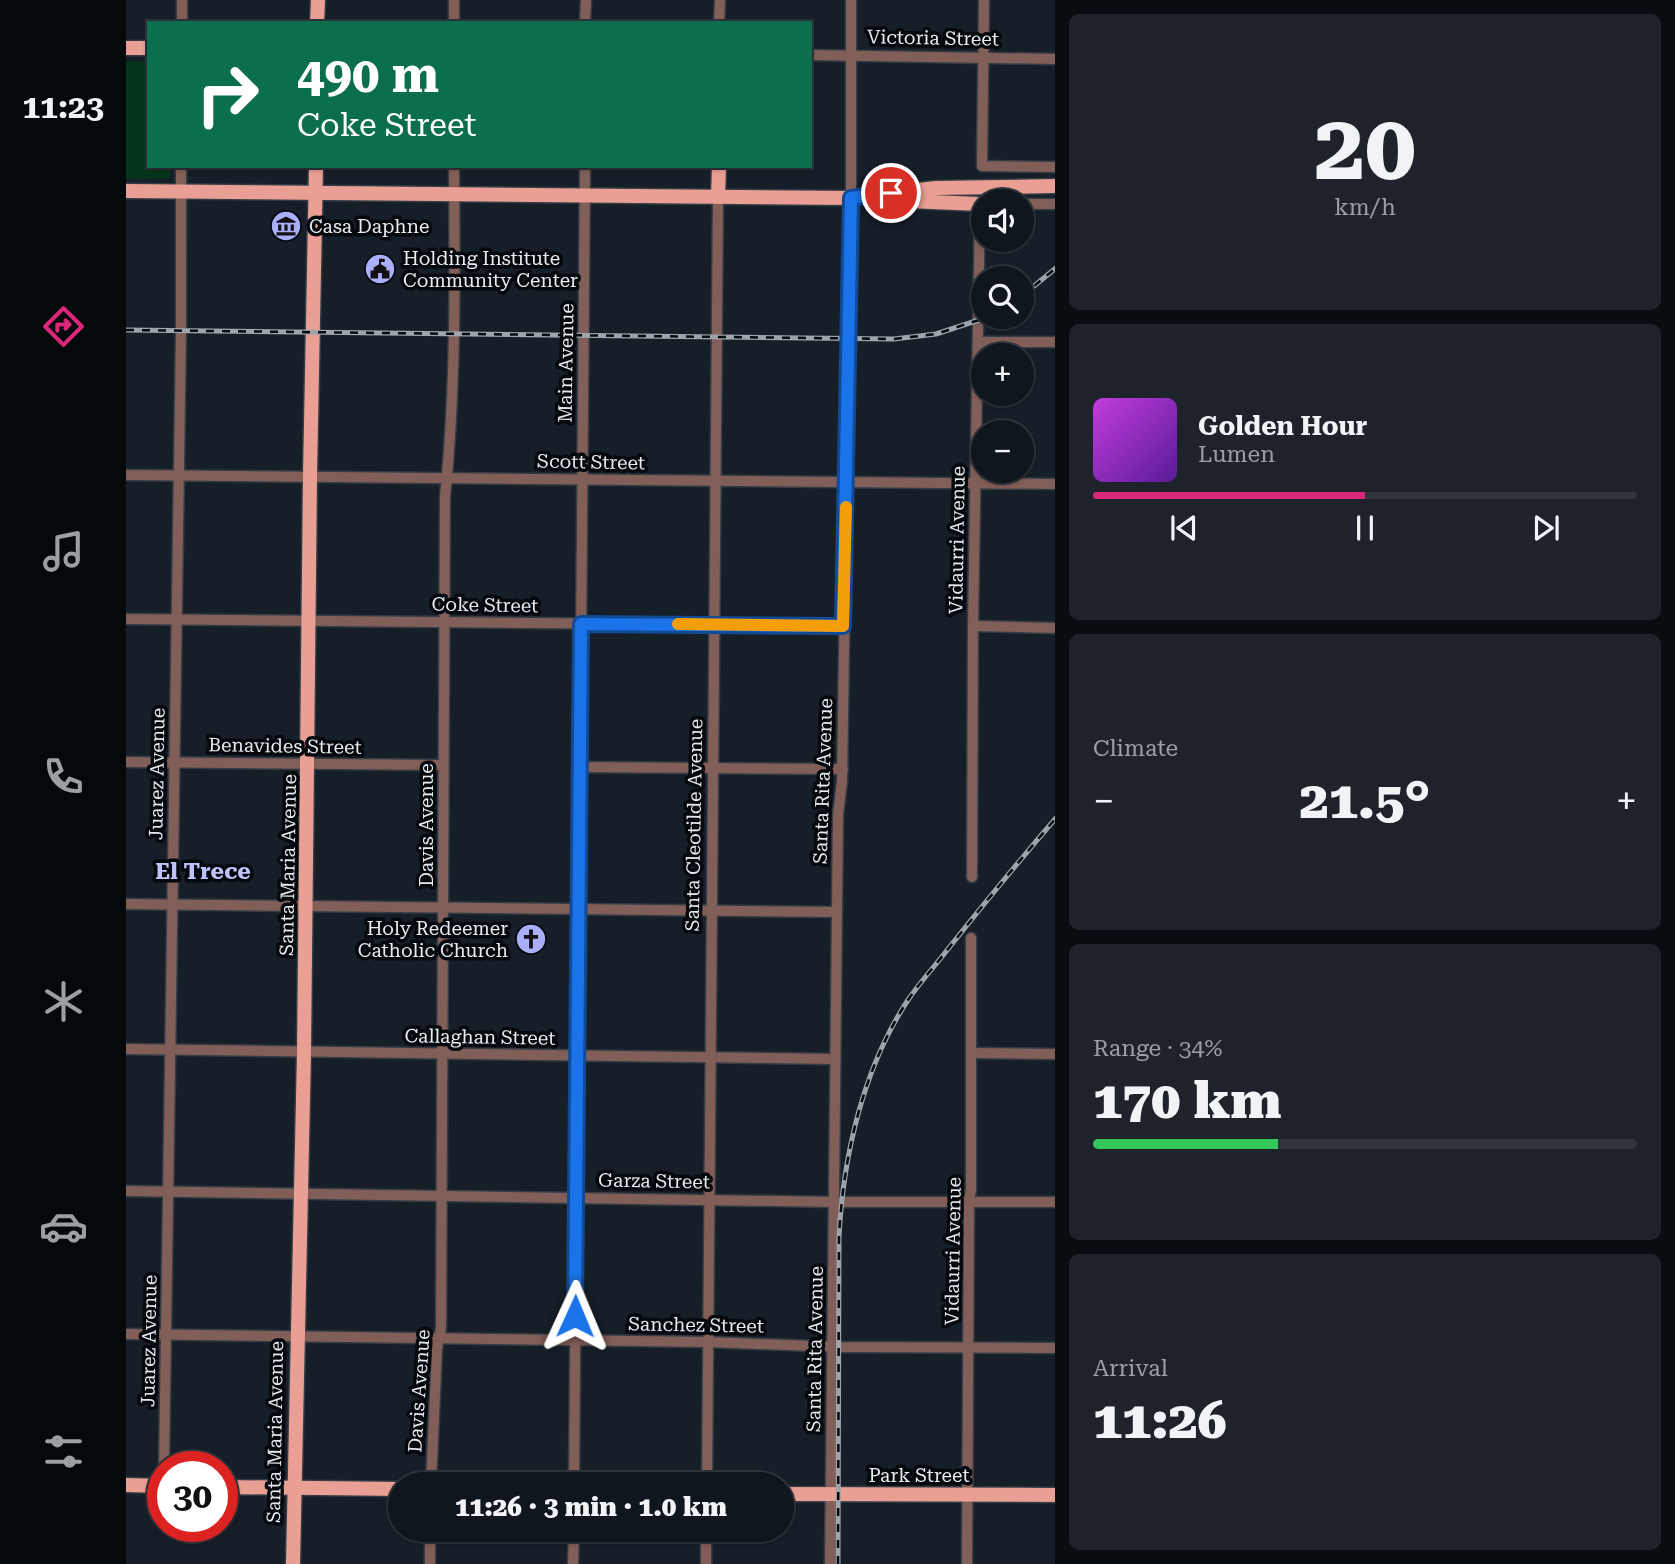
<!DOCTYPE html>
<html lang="en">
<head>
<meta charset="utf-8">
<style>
  :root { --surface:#10161e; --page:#1e232b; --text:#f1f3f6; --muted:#9c9fa4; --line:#30353c; --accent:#db2777 }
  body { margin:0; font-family:"Roboto Serif",serif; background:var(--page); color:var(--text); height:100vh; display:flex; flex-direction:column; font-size:26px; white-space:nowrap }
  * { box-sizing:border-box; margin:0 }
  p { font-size:23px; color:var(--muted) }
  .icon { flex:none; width:38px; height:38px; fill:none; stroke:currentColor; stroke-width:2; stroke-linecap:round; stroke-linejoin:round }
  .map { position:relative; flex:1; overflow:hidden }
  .panel { display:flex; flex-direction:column; gap:14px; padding:14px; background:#090c10; width:620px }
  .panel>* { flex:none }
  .top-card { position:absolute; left:21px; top:21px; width:665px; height:147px; border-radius:0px; box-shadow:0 2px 5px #0004,0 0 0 2px var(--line); background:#0b6e4f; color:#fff; overflow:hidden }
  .controls { position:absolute; left:845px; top:189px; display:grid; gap:14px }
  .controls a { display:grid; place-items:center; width:63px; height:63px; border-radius:50%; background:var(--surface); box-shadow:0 2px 5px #0004,0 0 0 2px var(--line); font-size:35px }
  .speed { position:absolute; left:21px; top:1451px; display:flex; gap:14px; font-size:35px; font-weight:700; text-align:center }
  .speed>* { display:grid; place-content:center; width:91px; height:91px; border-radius:50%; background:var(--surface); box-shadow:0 2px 5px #0004,0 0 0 2px var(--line); line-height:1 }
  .speed .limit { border:10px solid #d22; background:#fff; color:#111 }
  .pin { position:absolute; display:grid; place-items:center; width:60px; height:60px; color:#fff; margin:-30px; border:4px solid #fff; border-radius:50%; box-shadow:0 2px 7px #0007 }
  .me { position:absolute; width:77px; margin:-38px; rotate:1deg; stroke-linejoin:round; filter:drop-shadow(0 0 5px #0008) }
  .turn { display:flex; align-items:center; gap:24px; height:147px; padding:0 35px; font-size:32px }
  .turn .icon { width:91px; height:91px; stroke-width:2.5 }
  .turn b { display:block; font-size:49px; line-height:60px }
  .big { font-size:52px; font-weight:800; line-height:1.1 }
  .panel .widget { flex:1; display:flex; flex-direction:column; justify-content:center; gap:10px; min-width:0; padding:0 24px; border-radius:10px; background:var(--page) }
  .panel .dial { align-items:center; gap:0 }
  .dial b { font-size:91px; line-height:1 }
  .song { display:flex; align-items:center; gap:21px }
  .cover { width:84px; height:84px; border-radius:10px; background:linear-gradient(135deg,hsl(290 70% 55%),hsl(270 70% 35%)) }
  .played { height:7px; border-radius:4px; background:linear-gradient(90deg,var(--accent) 50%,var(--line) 50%) }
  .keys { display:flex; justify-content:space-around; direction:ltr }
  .heat { display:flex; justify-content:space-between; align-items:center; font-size:38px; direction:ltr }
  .charge { height:10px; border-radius:5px; background:linear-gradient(90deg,#34c759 34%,var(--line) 0) }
  .trip { position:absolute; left:262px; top:1472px; width:406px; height:70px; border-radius:35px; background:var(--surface); box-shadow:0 2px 5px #0004,0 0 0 2px var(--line); font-weight:800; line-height:70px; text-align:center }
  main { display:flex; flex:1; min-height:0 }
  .tabs { display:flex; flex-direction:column; width:126px; justify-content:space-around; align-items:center; background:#06090c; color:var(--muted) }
  .tabs .icon { width:49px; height:49px }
  .tabs .selected { color:var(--accent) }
  .tabs b { font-size:32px; color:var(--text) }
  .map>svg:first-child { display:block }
  .green { fill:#04351b }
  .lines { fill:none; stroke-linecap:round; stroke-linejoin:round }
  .minor-casing { stroke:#333b44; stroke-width:13 }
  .major-casing { stroke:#333b44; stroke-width:17 }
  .minor { stroke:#825e58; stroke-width:10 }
  .major { stroke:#e99f93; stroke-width:14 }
  .rail-casing { stroke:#9da4ab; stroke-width:5 }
  .rail { stroke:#05080c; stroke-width:2.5; stroke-dasharray:8; stroke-linecap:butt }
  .route-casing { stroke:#114b97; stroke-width:18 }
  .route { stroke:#1a73e8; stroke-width:12 }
  .slow { stroke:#f59e0b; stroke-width:12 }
  .labels { text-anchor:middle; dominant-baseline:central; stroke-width:7; stroke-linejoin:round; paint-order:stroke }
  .street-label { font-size:19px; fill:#e5ebf1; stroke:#05080c }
  .poi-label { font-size:19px; fill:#e5ebf1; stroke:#05080c; text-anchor:start }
  .quarter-label { font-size:23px; font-weight:bold; fill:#bfc3fc; stroke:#05080c }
</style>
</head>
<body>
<main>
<nav class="tabs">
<b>11:23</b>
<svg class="icon selected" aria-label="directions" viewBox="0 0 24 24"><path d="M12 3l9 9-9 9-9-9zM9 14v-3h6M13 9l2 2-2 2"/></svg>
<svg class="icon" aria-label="music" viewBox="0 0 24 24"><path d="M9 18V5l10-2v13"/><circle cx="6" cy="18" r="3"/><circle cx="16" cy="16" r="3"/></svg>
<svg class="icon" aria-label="phone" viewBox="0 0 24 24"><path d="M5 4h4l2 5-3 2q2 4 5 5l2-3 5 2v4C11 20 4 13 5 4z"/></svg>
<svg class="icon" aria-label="climate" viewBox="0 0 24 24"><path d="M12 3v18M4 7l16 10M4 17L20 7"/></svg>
<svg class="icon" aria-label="car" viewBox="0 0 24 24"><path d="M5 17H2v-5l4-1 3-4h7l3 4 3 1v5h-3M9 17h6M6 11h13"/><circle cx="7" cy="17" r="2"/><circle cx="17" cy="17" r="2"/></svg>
<svg class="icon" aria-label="filters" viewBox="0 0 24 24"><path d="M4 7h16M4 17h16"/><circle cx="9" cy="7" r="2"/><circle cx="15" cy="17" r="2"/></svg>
</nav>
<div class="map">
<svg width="930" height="1564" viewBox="0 0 930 1564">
  <rect width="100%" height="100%" fill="#161e28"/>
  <polygon class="green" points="0,61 23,62 23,166 44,166 44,177 41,179 0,179"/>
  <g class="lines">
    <g class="minor-casing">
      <g id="minor">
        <polyline points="56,0 56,23"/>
        <polyline points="858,0 856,166 930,167"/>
        <polyline points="328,23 328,0"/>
        <polyline points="459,23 460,0"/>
        <polyline points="593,23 594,0"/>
        <polyline points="684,55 930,59"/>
        <polyline points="896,204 930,204"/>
        <polyline points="853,342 930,342"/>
        <polyline points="0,475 930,484"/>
        <polyline points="0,619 717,626"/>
        <polyline points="847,626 930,628"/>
        <polyline points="0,762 317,765"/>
        <polyline points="454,767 717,769"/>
        <polyline points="846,877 847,626 854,204 858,204"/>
        <polyline points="0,904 711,912"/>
        <polyline points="0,1049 709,1059"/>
        <polyline points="846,1053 930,1054"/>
        <polyline points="0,1191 709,1202 930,1202"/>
        <polyline points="0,1334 582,1342 713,1347 930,1348"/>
        <polyline points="38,1466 55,331 55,166"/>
        <path d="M305 1484 311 1349 315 1328 319 497C330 388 329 276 328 166"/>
        <polyline points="448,1484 459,166"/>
        <polyline points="581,1484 592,197"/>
        <polyline points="304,1564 304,1530"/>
        <polyline points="447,1564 448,1530"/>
        <polyline points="580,1564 580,1530"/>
        <polyline points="704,1564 712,815 716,781 725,198 725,0"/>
        <polyline points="841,1564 843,1202 845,1189 845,938"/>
      </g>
    </g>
    <g class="major-casing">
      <g id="major">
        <polyline points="191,23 192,0"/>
        <polyline points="0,48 23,48"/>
        <polyline points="0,191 725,198 810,188 930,186"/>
        <polyline points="592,197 593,166"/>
        <polyline points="758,200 854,204"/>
        <polyline points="0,1485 37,1486"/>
        <polyline points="96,1487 275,1489"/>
        <polyline points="656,1494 930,1495"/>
        <polyline points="167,1564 178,1052 184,476 190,166"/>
      </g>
    </g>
    <use href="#minor" class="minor"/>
    <use href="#major" class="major"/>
    <g class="rail-casing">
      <g id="rail">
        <polyline points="896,296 930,268"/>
        <polyline points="0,330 768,339 810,334 862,317"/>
        <path d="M712 1564 713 1237C717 1157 737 1068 782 1000 794 982 809 966 822 949 857 905 893 861 930 818"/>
      </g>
    </g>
    <use href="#rail" class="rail"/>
  </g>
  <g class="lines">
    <g class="route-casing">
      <polyline id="route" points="449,1316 455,624 717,626 725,198 765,193"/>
    </g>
    <use href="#route" class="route"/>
    <polyline class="slow" points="552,624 717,626 720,507"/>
  </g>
  <defs>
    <g id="museum-disc" transform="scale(1.575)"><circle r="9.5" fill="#abaffb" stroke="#05080c"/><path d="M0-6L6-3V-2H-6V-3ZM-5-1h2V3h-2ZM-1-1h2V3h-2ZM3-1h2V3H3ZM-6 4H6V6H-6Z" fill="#111"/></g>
    <g id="civic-disc" transform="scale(1.575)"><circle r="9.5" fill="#abaffb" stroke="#05080c"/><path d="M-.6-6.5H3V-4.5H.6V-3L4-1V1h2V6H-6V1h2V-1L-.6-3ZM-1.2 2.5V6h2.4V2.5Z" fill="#111"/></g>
    <g id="church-disc" transform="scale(1.575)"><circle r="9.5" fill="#abaffb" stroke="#05080c"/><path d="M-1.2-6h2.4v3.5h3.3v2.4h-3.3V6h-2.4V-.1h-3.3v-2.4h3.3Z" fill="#111"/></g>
  </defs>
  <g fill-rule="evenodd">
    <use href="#museum-disc" x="160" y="226"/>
    <use href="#civic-disc" x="254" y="269"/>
    <use href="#church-disc" x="405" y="939"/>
  </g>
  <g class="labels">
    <g class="street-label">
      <text transform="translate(807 38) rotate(1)">Victoria Street</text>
      <text transform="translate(440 363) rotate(-89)">Main Avenue</text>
      <text transform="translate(465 462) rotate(1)">Scott Street</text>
      <text transform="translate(831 540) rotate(-89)">Vidaurri Avenue</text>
      <text transform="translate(359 605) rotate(1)">Coke Street</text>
      <text transform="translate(159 746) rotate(1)">Benavides Street</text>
      <text transform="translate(31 774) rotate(-89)">Juarez Avenue</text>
      <text transform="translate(697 781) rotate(-88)">Santa Rita Avenue</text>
      <text transform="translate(300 825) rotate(-90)">Davis Avenue</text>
      <text transform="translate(568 825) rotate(-89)">Santa Cleotilde Avenue</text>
      <text transform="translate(162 865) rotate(-89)">Santa Maria Avenue</text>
      <text transform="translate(354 1037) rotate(1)">Callaghan Street</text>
      <text transform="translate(528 1181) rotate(1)">Garza Street</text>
      <text transform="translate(827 1251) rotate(-89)">Vidaurri Avenue</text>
      <text transform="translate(570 1325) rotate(1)">Sanchez Street</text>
      <text transform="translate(23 1341) rotate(-89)">Juarez Avenue</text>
      <text transform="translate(689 1349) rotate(-89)">Santa Rita Avenue</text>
      <text transform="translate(293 1391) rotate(-86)">Davis Avenue</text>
      <text transform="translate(149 1432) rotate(-89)">Santa Maria Avenue</text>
      <text x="793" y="1475">Park Street</text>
    </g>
    <g class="poi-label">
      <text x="183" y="226">Casa Daphne</text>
      <text x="277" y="258">Holding Institute<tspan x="277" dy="22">Community Center</tspan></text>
      <text x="382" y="928" text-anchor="end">Holy Redeemer<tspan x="382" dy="22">Catholic Church</tspan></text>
    </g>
    <g class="quarter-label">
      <text x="77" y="871">El Trece</text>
    </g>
  </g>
</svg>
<div class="controls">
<a><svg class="icon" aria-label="sound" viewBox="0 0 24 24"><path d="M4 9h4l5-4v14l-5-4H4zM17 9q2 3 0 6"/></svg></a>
<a><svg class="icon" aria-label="search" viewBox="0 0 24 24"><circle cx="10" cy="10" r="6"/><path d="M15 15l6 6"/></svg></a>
<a>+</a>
<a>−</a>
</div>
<div class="speed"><div class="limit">30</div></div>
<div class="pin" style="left:765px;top:193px;background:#d93025"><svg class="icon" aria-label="arrive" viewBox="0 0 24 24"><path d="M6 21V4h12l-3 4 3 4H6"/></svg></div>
<svg class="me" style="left:449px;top:1316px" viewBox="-20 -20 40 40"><path d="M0-17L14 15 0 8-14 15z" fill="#1a73e8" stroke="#fff" stroke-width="4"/></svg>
<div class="trip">11:26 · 3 min · 1.0 km</div>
<div class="top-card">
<div class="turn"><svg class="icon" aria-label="right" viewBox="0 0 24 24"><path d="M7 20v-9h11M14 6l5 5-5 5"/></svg><div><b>490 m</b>Coke Street</div></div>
</div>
</div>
<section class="panel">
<div class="widget dial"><b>20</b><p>km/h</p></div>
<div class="widget">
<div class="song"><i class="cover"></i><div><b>Golden Hour</b><p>Lumen</p></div></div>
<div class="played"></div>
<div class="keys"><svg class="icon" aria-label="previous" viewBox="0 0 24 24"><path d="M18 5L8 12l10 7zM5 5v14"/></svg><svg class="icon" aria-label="pause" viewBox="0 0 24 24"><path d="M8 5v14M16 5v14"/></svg><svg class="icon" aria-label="next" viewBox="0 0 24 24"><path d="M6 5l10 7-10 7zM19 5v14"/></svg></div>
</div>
<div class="widget"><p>Climate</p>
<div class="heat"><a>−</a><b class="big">21.5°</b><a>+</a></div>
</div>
<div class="widget"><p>Range · 34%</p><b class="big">170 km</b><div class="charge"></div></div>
<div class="widget"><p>Arrival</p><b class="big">11:26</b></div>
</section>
</main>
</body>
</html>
